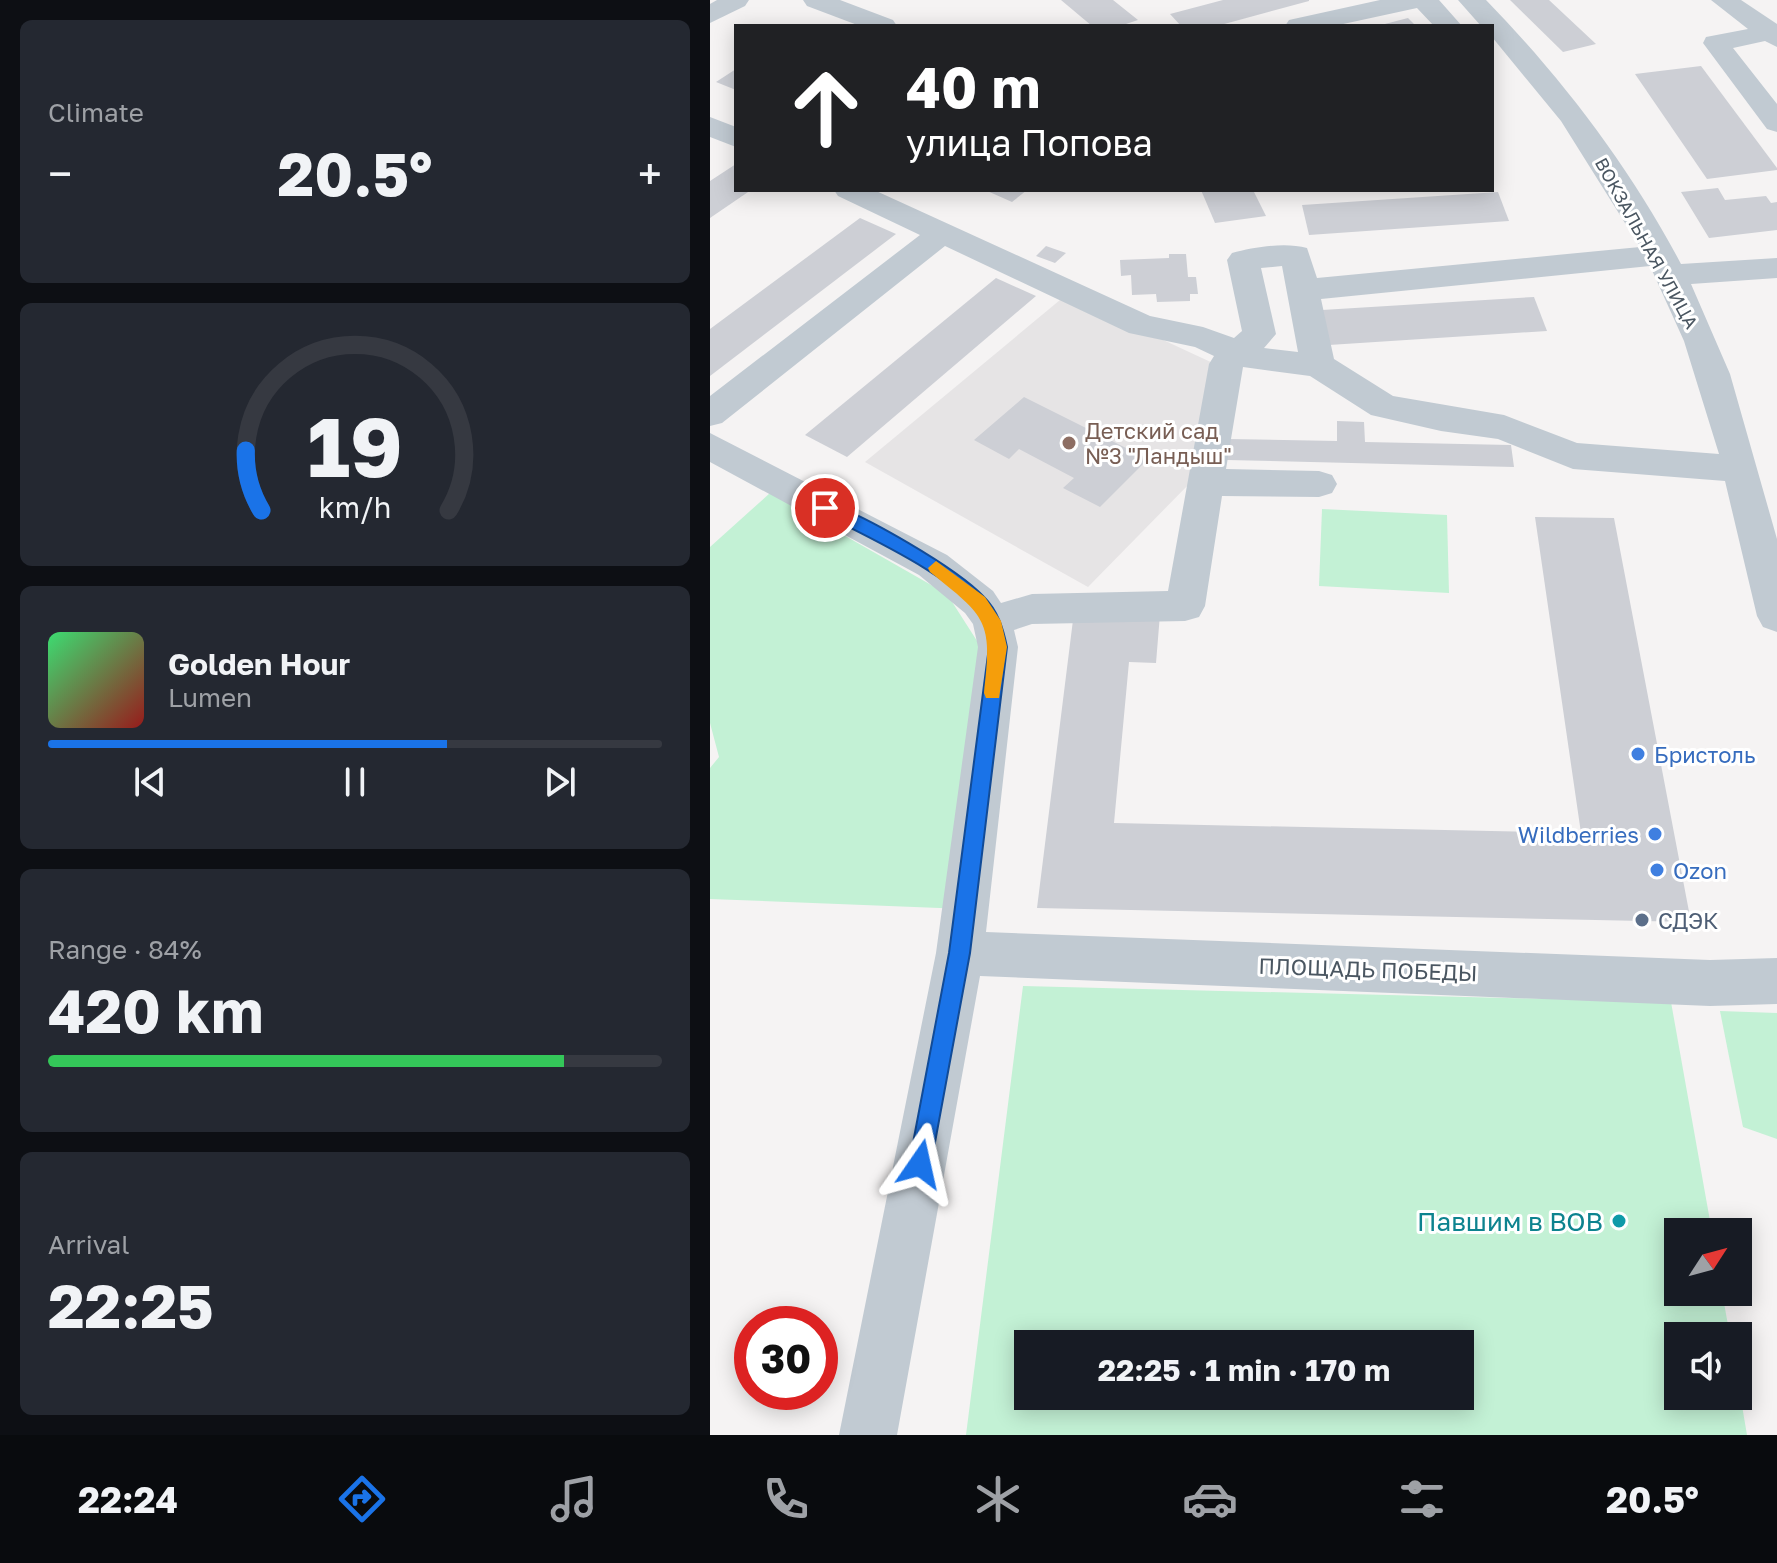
<!DOCTYPE html>
<html lang="en">
<head>
<meta charset="utf-8">
<style>
  :root { --surface:#171b24; --page:#242831; --text:#f1f3f6; --muted:#9ea1a6; --line:#363941; --accent:#1a73e8 }
  body { margin:0; font-family:"Golos Text",sans-serif; background:var(--page); color:var(--text); height:100vh; display:flex; flex-direction:column; font-size:30px; white-space:nowrap }
  * { box-sizing:border-box; margin:0 }
  p { font-size:26px; color:var(--muted) }
  .icon { flex:none; width:44px; height:44px; fill:none; stroke:currentColor; stroke-width:2; stroke-linecap:round; stroke-linejoin:round }
  .map { position:relative; flex:1; overflow:hidden }
  .side { display:flex; flex-direction:column; gap:20px; padding:20px; background:#0d0f14; width:710px }
  .side>* { flex:none }
  .hud { position:absolute; left:24px; top:24px; width:760px; height:168px; border-radius:0px; box-shadow:0 4px 20px #0003; background:#202124; color:#fff; overflow:hidden }
  .needle { width:52px; rotate:54deg }
  .controls { position:absolute; left:954px; top:1218px; display:grid; gap:16px }
  .controls a { display:grid; place-items:center; width:88px; height:88px; border-radius:0px; background:var(--surface); box-shadow:0 4px 20px #0003; font-size:40px }
  .speed { position:absolute; left:24px; top:1306px; display:flex; gap:16px; font-size:40px; font-weight:700; text-align:center }
  .speed>* { display:grid; place-content:center; width:104px; height:104px; border-radius:50%; background:var(--surface); box-shadow:0 4px 20px #0003; line-height:1 }
  .speed .limit { border:12px solid #d22; background:#fff; color:#111 }
  .pin { position:absolute; display:grid; place-items:center; width:68px; height:68px; color:#fff; margin:-34px; border:4px solid #fff; border-radius:50%; box-shadow:0 2px 8px #0007 }
  .me { position:absolute; width:88px; margin:-44px; rotate:11deg; stroke-linejoin:round; filter:drop-shadow(0 0 6px #0008) }
  .turn { display:flex; align-items:center; gap:28px; height:168px; padding:0 40px; font-size:36px }
  .turn .icon { width:104px; height:104px; stroke-width:2.5 }
  .turn b { display:block; font-size:56px; line-height:68px }
  .big { font-size:60px; font-weight:700; line-height:1.1 }
  .side .tile { flex:1; display:flex; flex-direction:column; justify-content:center; gap:12px; min-width:0; padding:0 28px; border-radius:12px; background:var(--page) }
  .side .dial { align-items:center; gap:0 }
  .dial svg { height:208px; overflow:visible; fill:none; stroke:var(--line); stroke-width:7; stroke-linecap:round; text-anchor:middle }
  .dial text { fill:var(--text); stroke:none }
  .song { display:flex; align-items:center; gap:24px }
  .cover { width:96px; height:96px; border-radius:12px; background:linear-gradient(135deg,hsl(140 70% 55%),hsl(0 70% 35%)) }
  .played { height:8px; border-radius:4px; background:linear-gradient(90deg,var(--accent) 65%,var(--line) 65%) }
  .keys { display:flex; justify-content:space-around; direction:ltr }
  .heat { display:flex; justify-content:space-between; align-items:center; font-size:44px; direction:ltr }
  .charge { height:12px; border-radius:6px; background:linear-gradient(90deg,#34c759 84%,var(--line) 0) }
  .trip { position:absolute; left:304px; top:1330px; width:460px; height:80px; border-radius:0px; background:var(--surface); box-shadow:0 4px 20px #0003; font-weight:700; line-height:80px; text-align:center }
  .menu { display:flex; height:128px; justify-content:space-around; align-items:center; background:#090b0e; color:var(--muted) }
  .menu .icon { width:56px; height:56px }
  .menu .current { color:var(--accent) }
  .menu b { font-size:36px; color:var(--text) }
  main { display:flex; flex:1; min-height:0 }
  .map>svg:first-child { display:block }
  .education { fill:#e6e4e5 }
  .green { fill:#c3f1d5; fill-rule:evenodd }
  .building { fill:#cdcfd5 }
  .lines { fill:none; stroke-linecap:round; stroke-linejoin:round }
  .minor { fill:#c1cad2; fill-rule:evenodd }
  .route { fill:#1a73e8; stroke:#114b97; stroke-width:2 }
  .slow { fill:#f59e0b }
  .education-dot { fill:#8d6e63; stroke:#fff; stroke-width:3 }
  .shop-dot { fill:#3f7fe0; stroke:#fff; stroke-width:3 }
  .service-dot { fill:#5c6f8a; stroke:#fff; stroke-width:3 }
  .culture-dot { fill:#0f9aa8; stroke:#fff; stroke-width:3 }
  .labels { text-anchor:middle; dominant-baseline:central; stroke-width:6; stroke-linejoin:round; paint-order:stroke }
  .far-street-label { font-size:18px; fill:#4a5661; stroke:#fff }
  .education-label { font-size:22px; fill:#785e54; stroke:#fff; text-anchor:start }
  .shop-label { font-size:22px; fill:#366cbe; stroke:#fff; text-anchor:start }
  .service-label { font-size:22px; fill:#4e5e75; stroke:#fff; text-anchor:start }
  .street-label { font-size:22px; fill:#4a5661; stroke:#fff }
  .near-culture-label { font-size:26px; fill:#0d838f; stroke:#fff; text-anchor:end }
</style>
</head>
<body>
<main>
<section class="side">
<div class="tile"><p>Climate</p>
<div class="heat"><a>−</a><b class="big">20.5°</b><a>+</a></div>
</div>
<div class="tile dial"><svg viewBox="0 0 100 80">
<path d="M14 69A42 42 0 1 1 86 69"/>
<path d="M14 69A42 42 0 0 1 8 46" stroke="#1a73e8"/>
<text x="50" y="56" font-size="32" font-weight="700">19</text>
<text x="50" y="72" font-size="11">km/h</text>
</svg></div>
<div class="tile">
<div class="song"><i class="cover"></i><div><b>Golden Hour</b><p>Lumen</p></div></div>
<div class="played"></div>
<div class="keys"><svg class="icon" aria-label="previous" viewBox="0 0 24 24"><path d="M18 5L8 12l10 7zM5 5v14"/></svg><svg class="icon" aria-label="pause" viewBox="0 0 24 24"><path d="M8 5v14M16 5v14"/></svg><svg class="icon" aria-label="next" viewBox="0 0 24 24"><path d="M6 5l10 7-10 7zM19 5v14"/></svg></div>
</div>
<div class="tile"><p>Range · 84%</p><b class="big">420 km</b><div class="charge"></div></div>
<div class="tile"><p>Arrival</p><b class="big">22:25</b></div>
</section>
<div class="map">
<svg width="1067" height="1435" viewBox="0 0 1067 1435">
  <rect width="100%" height="100%" fill="#f5f3f3"/>
  <polygon class="education" points="356,295 505,364 481,482 378,587 155,462"/>
  <g class="green">
    <polygon points="60,493 237,594 269,644 255,909 0,899 0,768 9,757 0,723 0,547"/>
    <polygon points="612,509 737,515 739,593 609,586"/>
    <path d="M313 986 961 1002 1002 1232H968V1292H1012L1020 1336H968V1396H1028V1382L1037 1435H256ZM318 1344H750V1396H318Z"/>
    <polygon points="1010,1011 1067,1013 1067,1139 1033,1127"/>
  </g>
  <g class="building">
    <polygon points="351,0 403,0 428,20 410,26 382,26"/>
    <polygon points="513,0 599,0 599,1 507,26 471,26 460,14"/>
    <polygon points="800,0 839,0 886,44 853,52"/>
    <polygon points="698,18 706,26 671,26 671,25"/>
    <polygon points="991,66 1067,168 1067,170 997,179 925,74"/>
    <polygon points="26,69 26,90 6,82"/>
    <polygon points="26,164 26,190 41,190 0,218 0,181"/>
    <polygon points="1008,188 1015,200 1056,196 1061,203 1067,202 1067,230 999,238 971,192"/>
    <polygon points="275,190 317,190 302,202"/>
    <polygon points="491,190 543,190 556,216 505,223"/>
    <polygon points="788,192 799,221 599,235 592,205"/>
    <polygon points="150,218 186,234 0,376 0,329"/>
    <polygon points="336,246 356,253 345,263 326,256"/>
    <polygon points="459,254 476,254 478,277 486,277 488,294 480,294 480,301 447,302 446,294 422,295 421,275 411,276 410,260 459,258"/>
    <polygon points="286,278 326,296 137,457 95,435"/>
    <polygon points="824,297 837,331 619,345 612,310"/>
    <polygon points="314,397 438,459 390,507 353,488 364,478 309,449 299,459 264,440"/>
    <polygon points="627,421 654,422 655,442 801,445 804,467 517,460 518,439 627,441"/>
    <polygon points="825,517 904,518 981,922 327,908 364,612 450,614 446,663 419,662 404,823 871,833"/>
  </g>
  <g class="lines">
    <g class="minor">
      <polygon points="7,0 39,0 35,6 0,23 0,4"/>
      <polygon points="93,0 130,0 183,20 187,26 150,26 97,6"/>
      <polygon points="670,0 729,0 752,26 724,26 707,8 624,26 575,26 579,20"/>
      <path d="M748 0H776C852 78 920 167 971 264L1067 258V278L981 284 1020 374 1067 539V632L1053 627 1047 616 1015 481 863 469 788 439 731 431 661 415 600 376 533 367 516 469 609 471 622 475 627 484 622 493 609 497 512 496 495 606 489 617 475 621 322 624 304 630 308 647 276 932 1000 960 1067 958V1004L1000 1006 270 976 187 1435H129L226 953 268 647 263 624 255 613 209 575 0 462V433L237 555 283 591 291 603 322 594 458 591 499 364 504 356 485 347 419 333 235 246 12 423 0 426V396L210 235 128 196 124 190H164L440 316 493 327 524 338 532 331 517 260 522 253C544 247 575 242 597 248L607 278 930 247 851 121 782 37V26H771ZM572 266 588 352 554 348 566 334 551 268ZM940 266 974 341 1009 454 867 443 794 415 683 396 624 359 611 299Z"/>
      <polygon points="1001,0 1031,0 1067,24 1067,47 1055,41 1023,48 1067,104 1067,132 1057,129 993,43 996,37 1038,29"/>
      <polygon points="0,117 26,127 26,147 0,137"/>
    </g>
  </g>
  <path class="route" d="M115 502C153 514 247 568 274 597 288 611 293 628 297 647L260 953 221 1164 218 1172 210 1175 202 1172 199 1164 239 953 279 647C278 639 277 630 274 622 255 580 151 534 109 512V503Z"/>
  <path class="slow" d="M226 561 275 597 291 621 297 647 289 698H276L274 693C283 620 276 617 220 572L218 568Z"/>
  <circle class="education-dot" cx="359" cy="443" r="8"/>
  <g class="shop-dot">
    <circle cx="928" cy="754" r="8"/>
    <circle cx="945" cy="834" r="8"/>
    <circle cx="947" cy="870" r="8"/>
  </g>
  <circle class="service-dot" cx="932" cy="920" r="8"/>
  <circle class="culture-dot" cx="909" cy="1221" r="8"/>
  <g class="labels">
    <g class="far-street-label">
      <text transform="translate(937 243) rotate(61)">ВОКЗАЛЬНАЯ УЛИЦА</text>
    </g>
    <g class="education-label">
      <text x="375" y="430">Детский сад<tspan x="375" dy="25">№3 "Ландыш"</tspan></text>
    </g>
    <g class="shop-label">
      <text x="944" y="754">Бристоль</text>
      <text x="929" y="834" text-anchor="end">Wildberries</text>
      <text x="963" y="870">Ozon</text>
    </g>
    <g class="service-label">
      <text x="948" y="920">СДЭК</text>
    </g>
    <g class="street-label">
      <text transform="translate(658 969) rotate(2)">ПЛОЩАДЬ ПОБЕДЫ</text>
    </g>
    <g class="near-culture-label">
      <text x="893" y="1221">Павшим в ВОВ</text>
    </g>
  </g>
</svg>
<div class="controls">
<a><svg class="needle" viewBox="-14 -14 28 28"><path d="M0-13l5 13h-10z" fill="#e53935"/><path d="M0 13l5-13h-10z" fill="#9ea1a6"/></svg></a>
<a><svg class="icon" aria-label="sound" viewBox="0 0 24 24"><path d="M4 9h4l5-4v14l-5-4H4zM17 9q2 3 0 6"/></svg></a>
</div>
<div class="speed"><div class="limit">30</div></div>
<div class="pin" style="left:115px;top:508px;background:#d93025"><svg class="icon" aria-label="arrive" viewBox="0 0 24 24"><path d="M6 21V4h12l-3 4 3 4H6"/></svg></div>
<svg class="me" style="left:210px;top:1164px" viewBox="-20 -20 40 40"><path d="M0-17L14 15 0 8-14 15z" fill="#1a73e8" stroke="#fff" stroke-width="4"/></svg>
<div class="trip">22:25 · 1 min · 170 m</div>
<div class="hud">
<div class="turn"><svg class="icon" aria-label="ahead" viewBox="0 0 24 24"><path d="M12 20V5M6 11l6-6 6 6"/></svg><div><b>40 m</b>улица Попова</div></div>
</div>
</div>
</main>
<nav class="menu">
<b>22:24</b>
<svg class="icon current" aria-label="directions" viewBox="0 0 24 24"><path d="M12 3l9 9-9 9-9-9zM9 14v-3h6M13 9l2 2-2 2"/></svg>
<svg class="icon" aria-label="music" viewBox="0 0 24 24"><path d="M9 18V5l10-2v13"/><circle cx="6" cy="18" r="3"/><circle cx="16" cy="16" r="3"/></svg>
<svg class="icon" aria-label="phone" viewBox="0 0 24 24"><path d="M5 4h4l2 5-3 2q2 4 5 5l2-3 5 2v4C11 20 4 13 5 4z"/></svg>
<svg class="icon" aria-label="climate" viewBox="0 0 24 24"><path d="M12 3v18M4 7l16 10M4 17L20 7"/></svg>
<svg class="icon" aria-label="car" viewBox="0 0 24 24"><path d="M5 17H2v-5l4-1 3-4h7l3 4 3 1v5h-3M9 17h6M6 11h13"/><circle cx="7" cy="17" r="2"/><circle cx="17" cy="17" r="2"/></svg>
<svg class="icon" aria-label="filters" viewBox="0 0 24 24"><path d="M4 7h16M4 17h16"/><circle cx="9" cy="7" r="2"/><circle cx="15" cy="17" r="2"/></svg>
<b>20.5°</b>
</nav>
</body>
</html>
